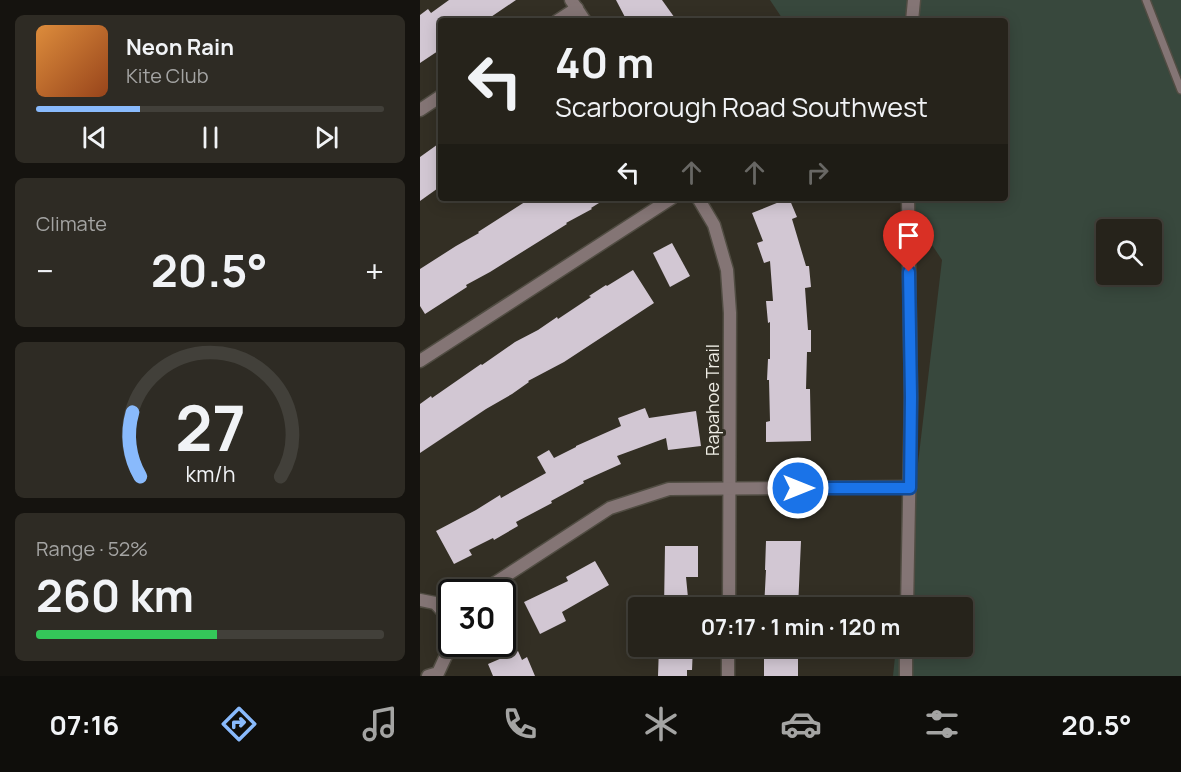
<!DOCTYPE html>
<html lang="en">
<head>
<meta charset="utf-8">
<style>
  :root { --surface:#26231b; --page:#2e2b24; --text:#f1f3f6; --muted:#a4a4a3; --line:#42403a; --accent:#89bafc }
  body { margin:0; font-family:Manrope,sans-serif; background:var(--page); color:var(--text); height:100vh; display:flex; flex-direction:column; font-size:22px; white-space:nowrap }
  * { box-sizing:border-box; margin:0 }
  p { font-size:20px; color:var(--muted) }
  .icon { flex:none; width:33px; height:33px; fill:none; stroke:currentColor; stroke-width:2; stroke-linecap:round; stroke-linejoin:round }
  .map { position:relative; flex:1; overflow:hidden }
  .details { display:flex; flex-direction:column; gap:15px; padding:15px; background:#15130f; width:420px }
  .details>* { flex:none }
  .top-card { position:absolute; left:18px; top:18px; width:570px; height:183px; border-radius:6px; box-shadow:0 3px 15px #0003,0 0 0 2px var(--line); background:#26231b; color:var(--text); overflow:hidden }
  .fabs { position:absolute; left:676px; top:219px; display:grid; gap:12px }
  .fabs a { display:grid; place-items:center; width:66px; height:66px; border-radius:6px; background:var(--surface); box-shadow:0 3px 15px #0003,0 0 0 2px var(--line); font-size:30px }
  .speed { position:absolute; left:18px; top:579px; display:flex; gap:12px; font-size:30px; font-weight:700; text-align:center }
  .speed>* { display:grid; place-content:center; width:78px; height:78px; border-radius:50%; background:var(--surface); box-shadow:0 3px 15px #0003,0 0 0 2px var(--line); line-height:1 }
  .speed .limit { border:3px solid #111; border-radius:9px; background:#fff; color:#111 }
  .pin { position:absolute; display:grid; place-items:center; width:51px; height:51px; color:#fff; margin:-62px -26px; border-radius:50% 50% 50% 0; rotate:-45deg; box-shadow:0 0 6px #0007 }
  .pin .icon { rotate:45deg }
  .me { position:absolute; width:66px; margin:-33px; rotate:90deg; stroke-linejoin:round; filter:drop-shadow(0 0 4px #0008) }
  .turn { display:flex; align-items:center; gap:21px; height:126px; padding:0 18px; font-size:27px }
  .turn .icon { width:78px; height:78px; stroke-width:2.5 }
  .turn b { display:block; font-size:42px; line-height:51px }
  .lanes { display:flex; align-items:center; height:57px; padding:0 18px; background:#0003; justify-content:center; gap:30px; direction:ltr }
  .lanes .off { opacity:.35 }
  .big { font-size:45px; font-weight:700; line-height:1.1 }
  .details .widget { flex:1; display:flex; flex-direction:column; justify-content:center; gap:9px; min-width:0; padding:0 21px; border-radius:9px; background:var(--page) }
  .details .dial { align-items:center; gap:0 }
  .dial svg { height:156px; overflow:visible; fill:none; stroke:var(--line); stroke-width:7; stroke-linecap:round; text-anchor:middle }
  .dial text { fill:var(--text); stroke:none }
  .song { display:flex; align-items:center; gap:18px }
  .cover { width:72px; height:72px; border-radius:9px; background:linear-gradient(135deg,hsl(30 70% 55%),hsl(20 70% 35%)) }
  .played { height:6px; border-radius:3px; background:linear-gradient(90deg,var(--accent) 30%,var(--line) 30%) }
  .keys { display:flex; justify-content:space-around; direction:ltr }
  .heat { display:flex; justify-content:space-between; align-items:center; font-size:33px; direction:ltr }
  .charge { height:9px; border-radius:4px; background:linear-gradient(90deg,#34c759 52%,var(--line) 0) }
  .trip { position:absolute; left:208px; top:597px; width:345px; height:60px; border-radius:6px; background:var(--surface); box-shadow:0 3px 15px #0003,0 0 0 2px var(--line); font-weight:700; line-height:60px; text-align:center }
  .menu { display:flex; height:96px; justify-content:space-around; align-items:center; background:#0f0e0b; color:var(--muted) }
  .menu .icon { width:42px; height:42px }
  .menu .current { color:var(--accent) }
  .menu b { font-size:27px; color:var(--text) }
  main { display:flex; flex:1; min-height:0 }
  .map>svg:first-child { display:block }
  .green { fill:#38483d; fill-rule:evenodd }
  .building { fill:#d2c7d3 }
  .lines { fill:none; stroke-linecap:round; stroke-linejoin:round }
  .service-casing { stroke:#514d43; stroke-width:10 }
  .minor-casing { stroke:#514d43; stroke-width:15 }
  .service { stroke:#847575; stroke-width:7 }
  .minor { stroke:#847575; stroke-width:12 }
  .route-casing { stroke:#114b97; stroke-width:15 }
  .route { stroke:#1a73e8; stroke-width:10 }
  .labels { text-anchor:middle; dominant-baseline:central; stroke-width:6; stroke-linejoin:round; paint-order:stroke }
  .street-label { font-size:18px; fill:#eeece4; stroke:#332f24 }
</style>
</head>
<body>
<main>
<section class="details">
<div class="widget">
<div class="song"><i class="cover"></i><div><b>Neon Rain</b><p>Kite Club</p></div></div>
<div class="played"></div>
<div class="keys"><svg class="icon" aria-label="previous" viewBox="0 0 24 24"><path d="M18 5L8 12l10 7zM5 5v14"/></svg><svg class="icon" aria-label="pause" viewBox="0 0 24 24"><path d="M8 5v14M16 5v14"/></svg><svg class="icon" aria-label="next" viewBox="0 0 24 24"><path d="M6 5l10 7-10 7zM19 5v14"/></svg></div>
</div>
<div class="widget"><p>Climate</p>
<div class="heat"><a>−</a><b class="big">20.5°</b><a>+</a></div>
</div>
<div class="widget dial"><svg viewBox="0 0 100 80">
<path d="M14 69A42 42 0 1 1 86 69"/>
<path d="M14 69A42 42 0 0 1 10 36" stroke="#89bafc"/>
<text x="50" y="56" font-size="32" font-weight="700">27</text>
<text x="50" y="72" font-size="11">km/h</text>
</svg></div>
<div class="widget"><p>Range · 52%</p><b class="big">260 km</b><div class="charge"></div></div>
</section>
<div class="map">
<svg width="761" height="676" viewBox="0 0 761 676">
  <rect width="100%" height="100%" fill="#332f24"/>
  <path class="green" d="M350 0H761V676H473L476 647 543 646V608L481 607 522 260 481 198H585V21H364ZM687 230H732V274H687Z"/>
  <g class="building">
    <polygon points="29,0 96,0 65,21 21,21 21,49 0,63 0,15 8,9 11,13"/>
    <polygon points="196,0 242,0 257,21 207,21"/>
    <polygon points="21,142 21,186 0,201 0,157"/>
    <polygon points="111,198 187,198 171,208 172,209 146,223 147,224 70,272 46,285 47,287 5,314 0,306 0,269 36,246 59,233 58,232"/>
    <polygon points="369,198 377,217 372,219 386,266 389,266 391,287 385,288 388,330 391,330 391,352 387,352 386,389 390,389 391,441 346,442 346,422 350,421 349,380 347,380 348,359 350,359 350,322 348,323 346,301 353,301 350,261 344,263 337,243 343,241 332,213"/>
    <polygon points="252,243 270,276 250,287 233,253"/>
    <polygon points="213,270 234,303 144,362 108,381 109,382 92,394 66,409 0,453 0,404 11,396 12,398 61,364 62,365 95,342 118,330 137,317 138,319 171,297 169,296 186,285 187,286"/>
    <polygon points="225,408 229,418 276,411 281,446 248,450 246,438 197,456 201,464 163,481 164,483 131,501 132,503 96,522 98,526 74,540 73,538 49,550 52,555 34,564 16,531 56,510 80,495 81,498 126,473 117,457 129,450 134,458 156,447 156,446 201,426 198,418"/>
    <polygon points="346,541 381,541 378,608 344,608 346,570 345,570"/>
    <polygon points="245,546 278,546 278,577 266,577 269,608 244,608"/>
    <polygon points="175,561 189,585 142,612 146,621 120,634 104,602 148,581 146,577"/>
    <polygon points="239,646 273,646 272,670 267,670 267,676 238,676"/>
    <rect x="344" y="646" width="34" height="30"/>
    <polygon points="98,651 102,660 107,657 115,676 73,676 68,664"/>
  </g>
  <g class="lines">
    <g class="service-casing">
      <polyline id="service" points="726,0 761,90"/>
    </g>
    <g class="minor-casing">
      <g id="minor">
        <polyline points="151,0 165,21"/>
        <polyline points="137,21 157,8"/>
        <polyline points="492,21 494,0"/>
        <polyline points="0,110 21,96"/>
        <polyline points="278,198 294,225 307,270 310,313 309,608"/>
        <polyline points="0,361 252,198"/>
        <polyline points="61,592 190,508 249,489 490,487"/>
        <polyline points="0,600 15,603 26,615 30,632 30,647 18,673 8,676"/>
        <polyline points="487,608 491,397 488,198"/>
        <polyline points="308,676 308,646"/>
        <polyline points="486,676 486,646"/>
      </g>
    </g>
    <use href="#service" class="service"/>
    <use href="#minor" class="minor"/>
  </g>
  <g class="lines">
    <g class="route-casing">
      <polyline id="route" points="378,488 490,488 491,397 489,272"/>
    </g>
    <use href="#route" class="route"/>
  </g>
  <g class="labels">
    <g class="street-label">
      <text transform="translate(292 400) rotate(-90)">Rapahoe Trail</text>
    </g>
  </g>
</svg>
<div class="fabs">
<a><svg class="icon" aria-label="search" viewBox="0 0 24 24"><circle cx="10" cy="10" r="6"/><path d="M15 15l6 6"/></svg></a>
</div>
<div class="speed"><div class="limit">30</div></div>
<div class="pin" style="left:489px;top:272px;background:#d93025"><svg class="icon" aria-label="arrive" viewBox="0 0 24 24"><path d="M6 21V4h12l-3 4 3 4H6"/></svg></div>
<svg class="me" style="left:378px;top:488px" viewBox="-20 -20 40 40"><circle r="17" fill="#1a73e8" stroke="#fff" stroke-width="3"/><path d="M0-11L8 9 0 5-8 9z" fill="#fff"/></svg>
<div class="trip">07:17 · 1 min · 120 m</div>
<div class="top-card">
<div class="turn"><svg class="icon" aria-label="left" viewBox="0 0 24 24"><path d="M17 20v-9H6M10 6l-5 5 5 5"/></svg><div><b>40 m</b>Scarborough Road Southwest</div></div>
<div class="lanes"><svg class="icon" aria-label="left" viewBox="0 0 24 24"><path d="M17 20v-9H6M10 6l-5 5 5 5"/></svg><svg class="icon off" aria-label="ahead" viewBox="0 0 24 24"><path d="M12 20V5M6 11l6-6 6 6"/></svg><svg class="icon off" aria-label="ahead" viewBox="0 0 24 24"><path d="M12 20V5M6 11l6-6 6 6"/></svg><svg class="icon off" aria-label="right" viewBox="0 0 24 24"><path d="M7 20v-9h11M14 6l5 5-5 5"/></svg></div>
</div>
</div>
</main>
<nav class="menu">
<b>07:16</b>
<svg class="icon current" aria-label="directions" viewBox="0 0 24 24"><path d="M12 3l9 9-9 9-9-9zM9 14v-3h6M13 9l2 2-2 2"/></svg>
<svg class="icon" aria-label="music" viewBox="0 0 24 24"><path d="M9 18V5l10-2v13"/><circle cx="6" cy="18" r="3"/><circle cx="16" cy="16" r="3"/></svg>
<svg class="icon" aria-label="phone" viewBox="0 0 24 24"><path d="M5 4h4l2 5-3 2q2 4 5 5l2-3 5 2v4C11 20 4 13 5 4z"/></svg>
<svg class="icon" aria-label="climate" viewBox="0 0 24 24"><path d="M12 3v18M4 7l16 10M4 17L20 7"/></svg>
<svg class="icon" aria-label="car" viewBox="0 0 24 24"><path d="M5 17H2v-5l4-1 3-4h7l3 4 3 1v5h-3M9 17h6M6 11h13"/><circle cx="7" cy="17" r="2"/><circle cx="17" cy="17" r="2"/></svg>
<svg class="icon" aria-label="filters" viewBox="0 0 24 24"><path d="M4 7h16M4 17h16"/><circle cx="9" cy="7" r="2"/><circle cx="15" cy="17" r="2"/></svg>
<b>20.5°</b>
</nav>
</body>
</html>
